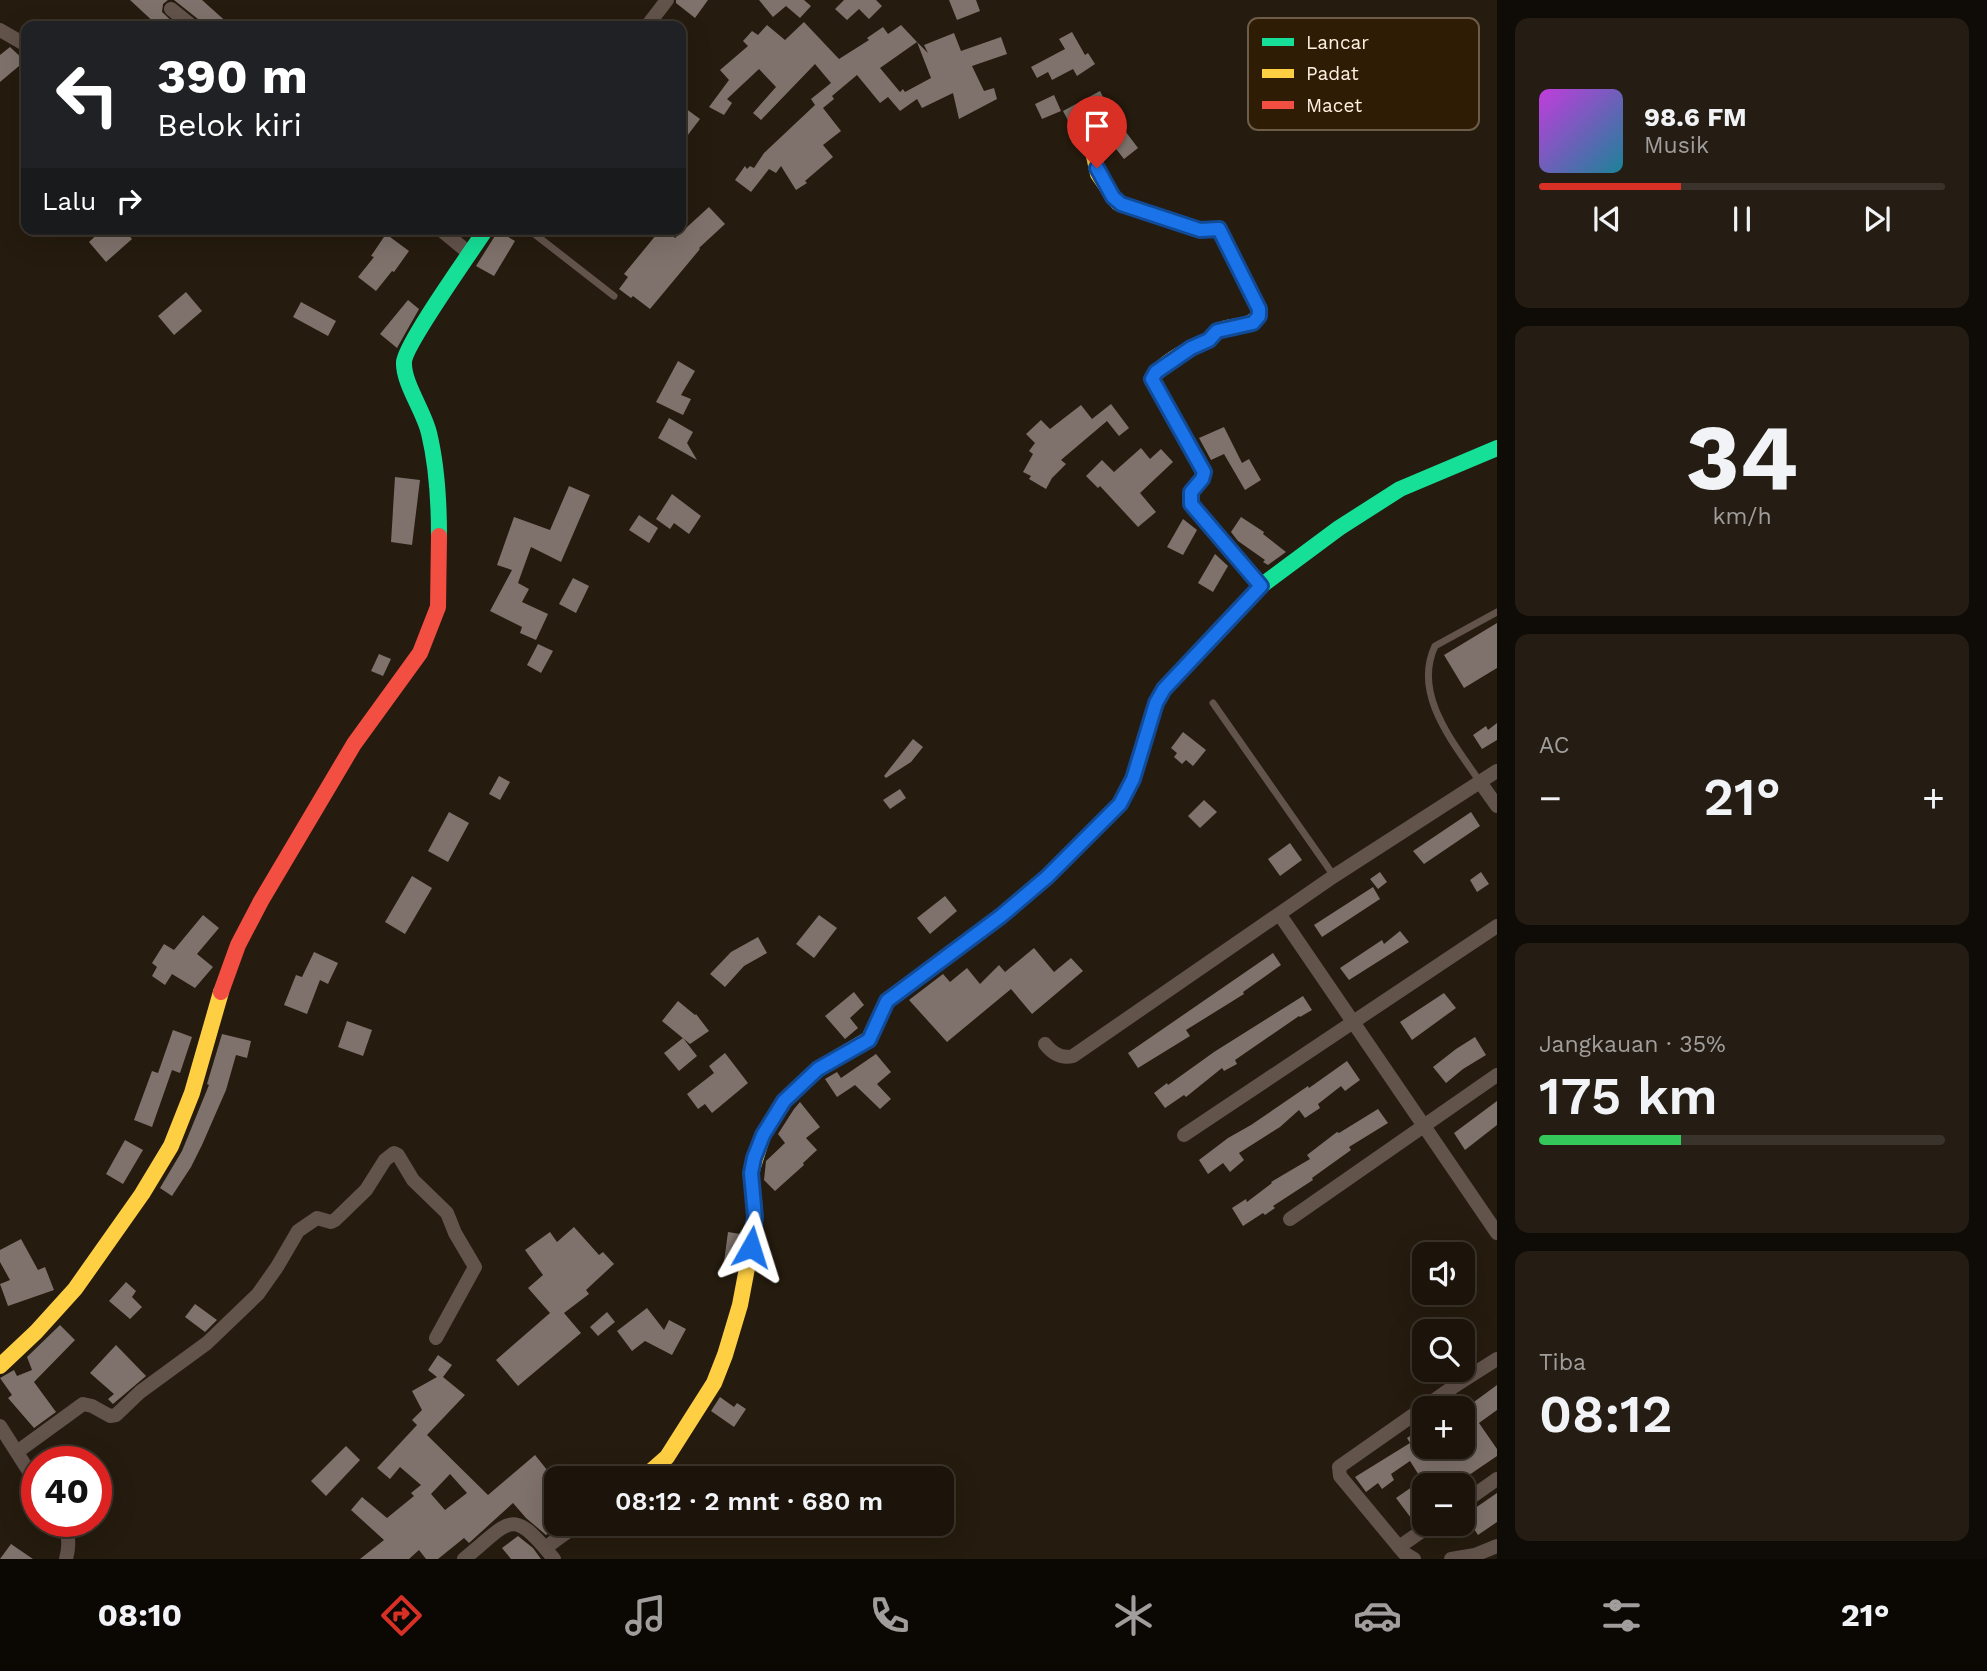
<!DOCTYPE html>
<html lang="id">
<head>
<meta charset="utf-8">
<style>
  :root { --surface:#1c140a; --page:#251d13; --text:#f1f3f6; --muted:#a09e9c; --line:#3a332b; --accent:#d93025 }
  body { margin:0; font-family:"Work Sans",sans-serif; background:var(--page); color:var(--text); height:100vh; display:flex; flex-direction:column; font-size:26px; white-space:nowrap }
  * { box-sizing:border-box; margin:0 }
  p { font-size:23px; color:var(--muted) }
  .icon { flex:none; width:38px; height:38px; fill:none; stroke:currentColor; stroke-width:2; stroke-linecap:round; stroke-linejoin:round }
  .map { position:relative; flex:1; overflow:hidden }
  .sheet { display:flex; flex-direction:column; gap:18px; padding:18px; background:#0f0b06; width:490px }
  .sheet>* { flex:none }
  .banner { position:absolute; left:21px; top:21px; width:665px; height:214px; border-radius:14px; box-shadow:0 7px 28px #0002,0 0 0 2px var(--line); background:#202124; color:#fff; overflow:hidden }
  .controls { position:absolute; left:1412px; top:1242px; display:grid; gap:14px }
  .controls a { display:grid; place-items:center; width:63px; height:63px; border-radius:14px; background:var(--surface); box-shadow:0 7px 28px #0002,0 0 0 2px var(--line); font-size:35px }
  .speed { position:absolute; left:21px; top:1446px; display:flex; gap:14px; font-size:35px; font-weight:700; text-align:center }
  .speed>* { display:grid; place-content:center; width:91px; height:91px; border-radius:50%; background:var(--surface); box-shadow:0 7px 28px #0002,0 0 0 2px var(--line); line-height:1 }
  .speed .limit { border:10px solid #d22; background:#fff; color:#111 }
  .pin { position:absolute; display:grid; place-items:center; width:60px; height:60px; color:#fff; margin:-72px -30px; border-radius:50% 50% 50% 0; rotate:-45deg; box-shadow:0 0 7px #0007 }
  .pin .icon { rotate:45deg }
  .me { position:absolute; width:77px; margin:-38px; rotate:6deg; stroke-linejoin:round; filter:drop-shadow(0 0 5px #0008) }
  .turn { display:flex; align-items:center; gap:24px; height:147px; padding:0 21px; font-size:32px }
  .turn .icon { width:91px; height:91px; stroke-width:2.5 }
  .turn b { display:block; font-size:49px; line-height:60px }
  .then { display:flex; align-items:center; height:66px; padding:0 21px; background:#0003; gap:14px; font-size:26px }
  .big { font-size:52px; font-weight:600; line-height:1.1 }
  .sheet .card { flex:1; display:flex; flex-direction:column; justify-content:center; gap:10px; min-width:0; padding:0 24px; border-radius:14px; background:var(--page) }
  .sheet .dial { align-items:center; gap:0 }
  .dial b { font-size:91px; line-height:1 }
  .song { display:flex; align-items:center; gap:21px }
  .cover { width:84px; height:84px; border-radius:10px; background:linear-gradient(135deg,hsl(290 70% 55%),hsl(190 70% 35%)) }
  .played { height:7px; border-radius:4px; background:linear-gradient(90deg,var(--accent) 35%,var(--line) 35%) }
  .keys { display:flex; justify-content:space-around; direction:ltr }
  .heat { display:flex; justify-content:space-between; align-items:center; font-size:38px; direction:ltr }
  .charge { height:10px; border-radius:5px; background:linear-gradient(90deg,#34c759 35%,var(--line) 0) }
  .trip { position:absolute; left:544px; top:1466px; width:410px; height:70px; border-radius:14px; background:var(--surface); box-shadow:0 7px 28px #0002,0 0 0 2px var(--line); font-weight:600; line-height:70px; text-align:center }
  .tab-bar { display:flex; height:112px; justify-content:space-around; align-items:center; background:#0b0804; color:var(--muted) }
  .tab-bar .icon { width:49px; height:49px }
  .tab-bar .selected { color:var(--accent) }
  .tab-bar b { font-size:32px; color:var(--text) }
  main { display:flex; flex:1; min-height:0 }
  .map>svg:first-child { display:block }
  .building { fill:#7f726c; fill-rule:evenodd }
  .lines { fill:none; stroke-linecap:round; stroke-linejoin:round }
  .lane { stroke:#62534b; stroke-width:7 }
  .street { stroke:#62534b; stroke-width:14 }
  .fast { stroke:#16e098; stroke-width:16 }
  .slow { stroke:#ffcf43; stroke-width:16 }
  .jam { stroke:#f24e42; stroke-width:16 }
  .route-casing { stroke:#114b97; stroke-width:18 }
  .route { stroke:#1a73e8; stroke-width:12 }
  .key { fill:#2f1c04; stroke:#6d5c47; stroke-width:2 }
  .key-label { font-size:19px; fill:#fef0e2 }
</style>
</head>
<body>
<main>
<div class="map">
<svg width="1497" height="1559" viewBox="0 0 1497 1559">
  <rect width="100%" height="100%" fill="#251b0e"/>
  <g class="building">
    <polygon points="130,0 168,0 163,4 162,12 177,26 158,26"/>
    <polygon points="174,0 202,0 231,26 201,26 198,19"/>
    <polygon points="676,0 708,0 695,18 676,3"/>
    <polygon points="759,0 804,0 811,6 800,18 786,6 773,17"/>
    <polygon points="844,0 876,0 882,6 869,19 859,9 847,20 835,9"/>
    <polygon points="949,0 976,0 980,11 957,20"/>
    <polygon points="804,22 839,59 869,40 867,38 883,27 888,34 901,25 917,42 880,68 900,92 903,89 905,92 931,78 917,42 928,53 924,45 954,33 961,51 1001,37 1007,54 972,66 984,91 994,88 997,99 959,119 953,93 922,108 917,99 900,111 888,97 880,103 857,75 832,96 834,99 823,108 841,131 823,145 833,157 805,181 807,183 796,190 781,166 776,173 769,169 751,192 735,180 745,166 747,169 750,166 754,168 764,153 815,105 811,99 831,83 815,64 761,120 753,113 776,87 759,69 727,99 732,103 724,115 709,107 729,80 720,70 748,46 743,41 752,31 758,35 767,25 785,40"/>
    <polygon points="1072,32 1085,55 1088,53 1095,64 1077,76 1073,69 1052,80 1048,72 1037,78 1031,67 1065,49 1059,39"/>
    <polygon points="10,47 25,61 0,82 0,55"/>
    <polygon points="1100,91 1110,111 1138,148 1124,159 1109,140 1111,138 1099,117 1073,130 1063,111"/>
    <polygon points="1054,95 1061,111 1042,119 1035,104"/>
    <polygon points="681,105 700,119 681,144"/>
    <polygon points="709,207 725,224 699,248 700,249 650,309 633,296 631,298 619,289 628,277 624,274 661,229 664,229 675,238"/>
    <polygon points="103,229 123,229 132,239 106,262 89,242"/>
    <polygon points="498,231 515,241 494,276 476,266"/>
    <polygon points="386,234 409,251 394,272 392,271 376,291 358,277 374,257 371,256"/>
    <polygon points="186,292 202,311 174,335 158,316"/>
    <polygon points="408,300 419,309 397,348 380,334"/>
    <polygon points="301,302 336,321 328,336 293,317"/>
    <polygon points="678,361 695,371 681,395 691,399 683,415 656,402"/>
    <polygon points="1111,404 1129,428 1119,436 1107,421 1061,460 1066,464 1052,478 1046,489 1029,479 1031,476 1023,472 1033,454 1029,451 1035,443 1026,434 1041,420 1050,429 1081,405 1092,419"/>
    <polygon points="669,418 693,432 687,443 697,460 658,438"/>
    <polygon points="1224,427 1242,463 1249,459 1261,480 1245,490 1224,454 1211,460 1199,438"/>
    <polygon points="1141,448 1150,459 1161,449 1173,462 1140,493 1156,512 1138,527 1100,486 1098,488 1086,476 1102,460 1114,472"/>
    <polygon points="395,477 420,480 412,545 391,542"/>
    <polygon points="569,486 590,495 561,562 531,547 518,583 529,589 522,602 548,614 536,640 520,633 522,627 490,611 512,570 497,565 514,517 550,530"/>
    <polygon points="672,494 701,516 689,534 674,523 670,529 656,519"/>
    <polygon points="639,515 658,528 649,543 629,530"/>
    <polygon points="1241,517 1264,532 1263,534 1286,552 1268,565 1263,562 1265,560 1238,541 1231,532"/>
    <polygon points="1183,519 1197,530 1183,555 1167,547"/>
    <polygon points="1215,554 1228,566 1213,592 1198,583"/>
    <polygon points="573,578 589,586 576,613 559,604"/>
    <polygon points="1497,623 1497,668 1464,688 1444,655"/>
    <polygon points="538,644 553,651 541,673 527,665"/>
    <polygon points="379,654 391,659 383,676 371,671"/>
    <polygon points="1497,723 1497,740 1482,749 1473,735 1486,726 1488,730"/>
    <polygon points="1183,732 1206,750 1193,766 1186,760 1182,764 1174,757 1177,753 1171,748"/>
    <polygon points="913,739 923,747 911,762 886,778 884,776"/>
    <polygon points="499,776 510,782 500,800 489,794"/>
    <polygon points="900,789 906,798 890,809 883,800"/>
    <polygon points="1204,800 1217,812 1200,828 1188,816"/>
    <polygon points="449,812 469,823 448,862 428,851"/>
    <polygon points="1471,812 1480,826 1424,864 1413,851"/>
    <polygon points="1290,843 1302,860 1280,876 1268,859"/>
    <polygon points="1380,872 1387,882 1378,889 1370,879"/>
    <polygon points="1481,872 1489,884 1477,892 1470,880"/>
    <polygon points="412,876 432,888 405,934 385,922"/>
    <polygon points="1373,887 1380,899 1322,937 1314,925"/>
    <polygon points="945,896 957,911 930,934 917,918"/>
    <polygon points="203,915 219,928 197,954 213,967 195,988 172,974 165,985 152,976 157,967 152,963 164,944 174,950"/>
    <polygon points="819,915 837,928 814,958 796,944"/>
    <polygon points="1400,931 1409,942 1349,980 1340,968 1382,940 1384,944"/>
    <polygon points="758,937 767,953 744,966 725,987 710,974 731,952"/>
    <polygon points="1034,948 1054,972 1071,958 1083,971 1032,1014 1011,989 947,1042 909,1000 943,974 950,982 967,968 980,984 999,965 1005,972"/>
    <polygon points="314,952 338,963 328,984 320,980 307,1014 284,1005 296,975 302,977"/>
    <polygon points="1273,953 1281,965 1243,992 1244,994 1186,1030 1190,1036 1138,1068 1128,1053"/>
    <polygon points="854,992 864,1005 850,1018 858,1028 845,1039 825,1016"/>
    <polygon points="1444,993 1456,1008 1412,1040 1400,1022"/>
    <polygon points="1303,996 1312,1010 1300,1017 1299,1016 1235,1060 1237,1064 1224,1071 1222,1068 1186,1097 1184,1095 1165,1108 1154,1093 1167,1083 1168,1085 1214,1052"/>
    <polygon points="678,1001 695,1015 696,1014 709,1031 690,1044 662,1021"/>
    <polygon points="347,1021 372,1030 363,1056 338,1047"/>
    <polygon points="173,1030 192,1037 180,1073 172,1070 152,1127 134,1120 152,1071 158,1073"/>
    <polygon points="222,1034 251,1041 247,1058 236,1055 226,1090 202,1145 191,1167 172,1196 160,1188 182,1151 209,1085 207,1084"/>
    <polygon points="1475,1037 1486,1055 1463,1069 1446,1083 1433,1067 1456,1049"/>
    <polygon points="683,1038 697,1056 679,1071 664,1053"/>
    <polygon points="725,1053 748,1083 712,1113 705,1104 698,1109 687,1094 714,1073 709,1066"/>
    <polygon points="876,1054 891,1072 877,1084 891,1099 880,1109 855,1085 837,1097 825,1079 837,1072 841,1078"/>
    <polygon points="1347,1061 1360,1080 1345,1091 1341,1086 1318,1104 1320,1108 1305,1118 1299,1110 1280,1127 1239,1153 1244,1160 1230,1172 1223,1163 1208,1174 1199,1160 1228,1138 1251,1125 1308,1086 1309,1088"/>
    <polygon points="1497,1101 1497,1125 1465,1150 1454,1133"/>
    <polygon points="800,1102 820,1127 806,1138 817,1150 803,1163 804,1165 775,1191 764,1180 766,1161 785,1143 778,1134 794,1109"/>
    <polygon points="1378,1109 1388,1123 1349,1147 1351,1150 1312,1178 1313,1180 1273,1206 1275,1208 1265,1215 1263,1213 1243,1226 1232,1208 1246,1199 1247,1202 1272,1183 1271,1182 1310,1159 1307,1155 1337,1132 1339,1133"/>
    <polygon points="125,1140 143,1150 123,1184 106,1174"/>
    <polygon points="574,1227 599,1255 603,1252 614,1264 586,1290 589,1294 564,1313 581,1333 518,1386 496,1360 550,1313 528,1288 543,1275 525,1250 550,1232 557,1242"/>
    <polygon points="728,1232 740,1234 735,1263 724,1262"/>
    <polygon points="21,1239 38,1270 45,1267 54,1290 8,1306 0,1284 10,1280 0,1262 0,1250"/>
    <polygon points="126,1282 136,1291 132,1297 142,1307 130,1319 109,1301"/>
    <polygon points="195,1304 217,1320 205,1332 185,1317"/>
    <polygon points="647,1308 664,1330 669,1320 686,1329 672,1355 645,1341 632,1351 617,1331"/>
    <polygon points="607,1312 615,1322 598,1336 590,1327"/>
    <polygon points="60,1325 75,1340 34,1382 56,1412 34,1428 8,1398 12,1395 0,1378 14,1370 17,1376 32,1370 27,1357"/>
    <polygon points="116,1345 146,1376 113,1404 108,1399 114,1394 90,1373"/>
    <path d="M438 1355 452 1365 443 1377 465 1395 427 1435 488 1495 535 1455 556 1481V1528L546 1535 526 1518 513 1503 469 1543 464 1538 438 1559H426L419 1550 409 1559H360L384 1540 351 1510 362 1497 387 1518 414 1496 411 1493 421 1485 400 1467 390 1479 377 1468 417 1425 412 1420 422 1410 412 1391 437 1377 428 1370ZM450 1474 467 1493 445 1510 431 1494Z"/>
    <polygon points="1497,1385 1497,1410 1479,1423 1497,1449 1497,1456 1453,1486 1426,1486 1424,1483 1424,1508 1411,1518 1396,1498 1422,1480 1410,1461 1391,1474 1394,1480 1382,1489 1378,1483 1366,1492 1355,1477 1410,1443 1407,1438 1419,1430 1424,1439 1424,1447 1463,1447 1463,1410"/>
    <polygon points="720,1397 734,1407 737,1403 746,1409 734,1427 711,1411"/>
    <polygon points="346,1446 360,1460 326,1496 311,1481"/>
    <polygon points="1497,1493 1497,1522 1478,1535 1465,1515"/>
    <polygon points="518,1536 533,1548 541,1559 511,1559 502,1548"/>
    <polygon points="11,1544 33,1559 0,1559"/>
  </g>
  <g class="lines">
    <g class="lane">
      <polyline points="528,229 614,296"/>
      <polyline points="1213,703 1334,876"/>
      <path d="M1480 782C1454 743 1412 695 1435 646L1497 612"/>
    </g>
    <g class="street">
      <polyline points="171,9 192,26"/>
      <polyline points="647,26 667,0"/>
      <polyline points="0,30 26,45"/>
      <polyline points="440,229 470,254"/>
      <polyline points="1480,782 1497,806"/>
      <polyline points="1280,915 1497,1233"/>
      <path d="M1045 1044C1052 1053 1061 1059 1073 1056L1334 876 1497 771"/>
      <polyline points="1184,1135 1497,926"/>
      <polyline points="1290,1219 1497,1075"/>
      <polyline points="0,1426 37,1484"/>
      <polyline points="17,1452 83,1404 92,1406 110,1416 116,1415 140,1392 207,1343 258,1294 277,1267 298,1231 317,1218 331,1222 335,1220 366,1190 385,1160 394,1153 398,1155 413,1180 447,1213 455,1233 475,1267 436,1338"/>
      <polyline points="1463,1503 1497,1479"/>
      <path d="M61 1521C69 1534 70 1544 66 1559"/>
      <polyline points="1399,1547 1432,1524"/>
      <polyline points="545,1548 578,1524"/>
      <path d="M464 1559C511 1521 511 1505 554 1559"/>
      <polyline points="1414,1559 1404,1553 1340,1476 1339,1467 1456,1385 1497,1359"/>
      <polyline points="1451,1559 1475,1555 1497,1546"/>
    </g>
    <g class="fast">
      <polyline points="1156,387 1204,472 1202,479 1191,492 1191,504 1261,586"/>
      <path d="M439 536C439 502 437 466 429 433 424 411 403 383 404 362 405 344 472 251 486 229"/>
      <polyline points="1198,653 1261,586 1339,528 1400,489 1497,448"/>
    </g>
    <g class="slow">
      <path d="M1094 156 1098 174 1118 203 1196 229H1219L1259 309V316C1248 329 1233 324 1218 331 1214 333 1211 339 1206 341 1188 350 1163 361 1152 379L1156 387"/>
      <polyline points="0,1366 36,1332 75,1289 142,1194 171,1146 192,1093 221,992"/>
      <polyline points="642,1479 667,1457 714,1383 725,1355 740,1305 751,1247 755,1217 751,1173 763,1135 784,1101 818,1069 869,1039 883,1009"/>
    </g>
    <g class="jam">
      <polyline points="221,992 238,945 261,901 354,744 420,653 438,607 439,536"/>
      <polyline points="883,1009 887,1001 1001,916 1047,877 1120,804 1133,779 1156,703 1164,689 1198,653"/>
    </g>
  </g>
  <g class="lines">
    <g class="route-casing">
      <polyline id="route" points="751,1247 755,1217 751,1173 754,1158 763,1135 784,1101 818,1069 869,1040 887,1001 1001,916 1047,877 1120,804 1133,779 1156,703 1164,689 1261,586 1191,504 1191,492 1202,479 1204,472 1152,379 1156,372 1191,348 1209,340 1217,331 1253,323 1259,316 1259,309 1219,229 1200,230 1121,204 1113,197 1097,168"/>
    </g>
    <use href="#route" class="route"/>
  </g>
  <rect x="1248" y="18" width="231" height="112" rx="10" class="key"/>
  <rect x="1262" y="38" width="32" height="8" fill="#16e098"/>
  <rect x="1262" y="69" width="32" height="9" fill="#ffcf43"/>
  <rect x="1262" y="101" width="32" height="8" fill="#f24e42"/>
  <g class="key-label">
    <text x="1306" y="49">Lancar</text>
    <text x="1306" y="80">Padat</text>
    <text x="1306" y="112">Macet</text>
  </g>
</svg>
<div class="controls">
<a><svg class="icon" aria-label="sound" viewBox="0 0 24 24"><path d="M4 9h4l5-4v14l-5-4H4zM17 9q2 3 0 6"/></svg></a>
<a><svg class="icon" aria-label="search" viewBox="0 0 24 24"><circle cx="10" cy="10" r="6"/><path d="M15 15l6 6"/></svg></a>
<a>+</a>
<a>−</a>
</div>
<div class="speed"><div class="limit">40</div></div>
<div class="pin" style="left:1097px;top:168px;background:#d93025"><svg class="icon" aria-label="arrive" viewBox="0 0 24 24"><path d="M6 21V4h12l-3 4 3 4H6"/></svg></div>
<svg class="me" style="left:751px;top:1247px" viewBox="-20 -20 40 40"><path d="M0-17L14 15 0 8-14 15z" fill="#1a73e8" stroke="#fff" stroke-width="4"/></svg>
<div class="trip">08:12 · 2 mnt · 680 m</div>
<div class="banner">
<div class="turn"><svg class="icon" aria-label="left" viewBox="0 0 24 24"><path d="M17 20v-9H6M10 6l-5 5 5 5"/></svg><div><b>390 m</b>Belok kiri</div></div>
<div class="then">Lalu<svg class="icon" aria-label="right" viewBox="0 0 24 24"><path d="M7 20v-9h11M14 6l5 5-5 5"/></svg></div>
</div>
</div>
<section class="sheet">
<div class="card">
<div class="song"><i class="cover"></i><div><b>98.6 FM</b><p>Musik</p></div></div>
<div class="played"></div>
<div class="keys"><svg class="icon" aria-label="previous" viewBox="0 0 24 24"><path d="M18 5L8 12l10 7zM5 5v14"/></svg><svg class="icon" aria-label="pause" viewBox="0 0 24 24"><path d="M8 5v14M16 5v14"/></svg><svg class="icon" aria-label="next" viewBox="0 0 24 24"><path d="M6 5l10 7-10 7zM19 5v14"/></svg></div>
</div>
<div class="card dial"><b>34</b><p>km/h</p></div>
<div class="card"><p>AC</p>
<div class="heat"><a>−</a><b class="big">21°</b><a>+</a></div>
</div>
<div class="card"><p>Jangkauan · 35%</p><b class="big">175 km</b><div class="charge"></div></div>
<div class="card"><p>Tiba</p><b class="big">08:12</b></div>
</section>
</main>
<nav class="tab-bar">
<b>08:10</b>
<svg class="icon selected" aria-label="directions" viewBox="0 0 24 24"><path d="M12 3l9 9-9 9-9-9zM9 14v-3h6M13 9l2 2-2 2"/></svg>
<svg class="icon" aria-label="music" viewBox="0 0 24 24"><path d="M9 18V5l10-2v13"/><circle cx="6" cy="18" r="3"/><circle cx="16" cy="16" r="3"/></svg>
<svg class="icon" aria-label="phone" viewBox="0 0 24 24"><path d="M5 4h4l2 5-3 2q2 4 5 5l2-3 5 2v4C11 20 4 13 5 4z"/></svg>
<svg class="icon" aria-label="climate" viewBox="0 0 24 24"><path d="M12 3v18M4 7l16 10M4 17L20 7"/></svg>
<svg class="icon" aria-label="car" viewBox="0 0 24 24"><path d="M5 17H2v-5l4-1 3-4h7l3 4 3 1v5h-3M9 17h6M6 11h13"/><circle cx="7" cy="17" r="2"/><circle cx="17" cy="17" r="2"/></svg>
<svg class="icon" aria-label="filters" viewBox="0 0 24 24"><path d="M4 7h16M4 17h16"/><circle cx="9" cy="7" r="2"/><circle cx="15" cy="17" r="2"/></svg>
<b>21°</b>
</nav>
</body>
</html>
